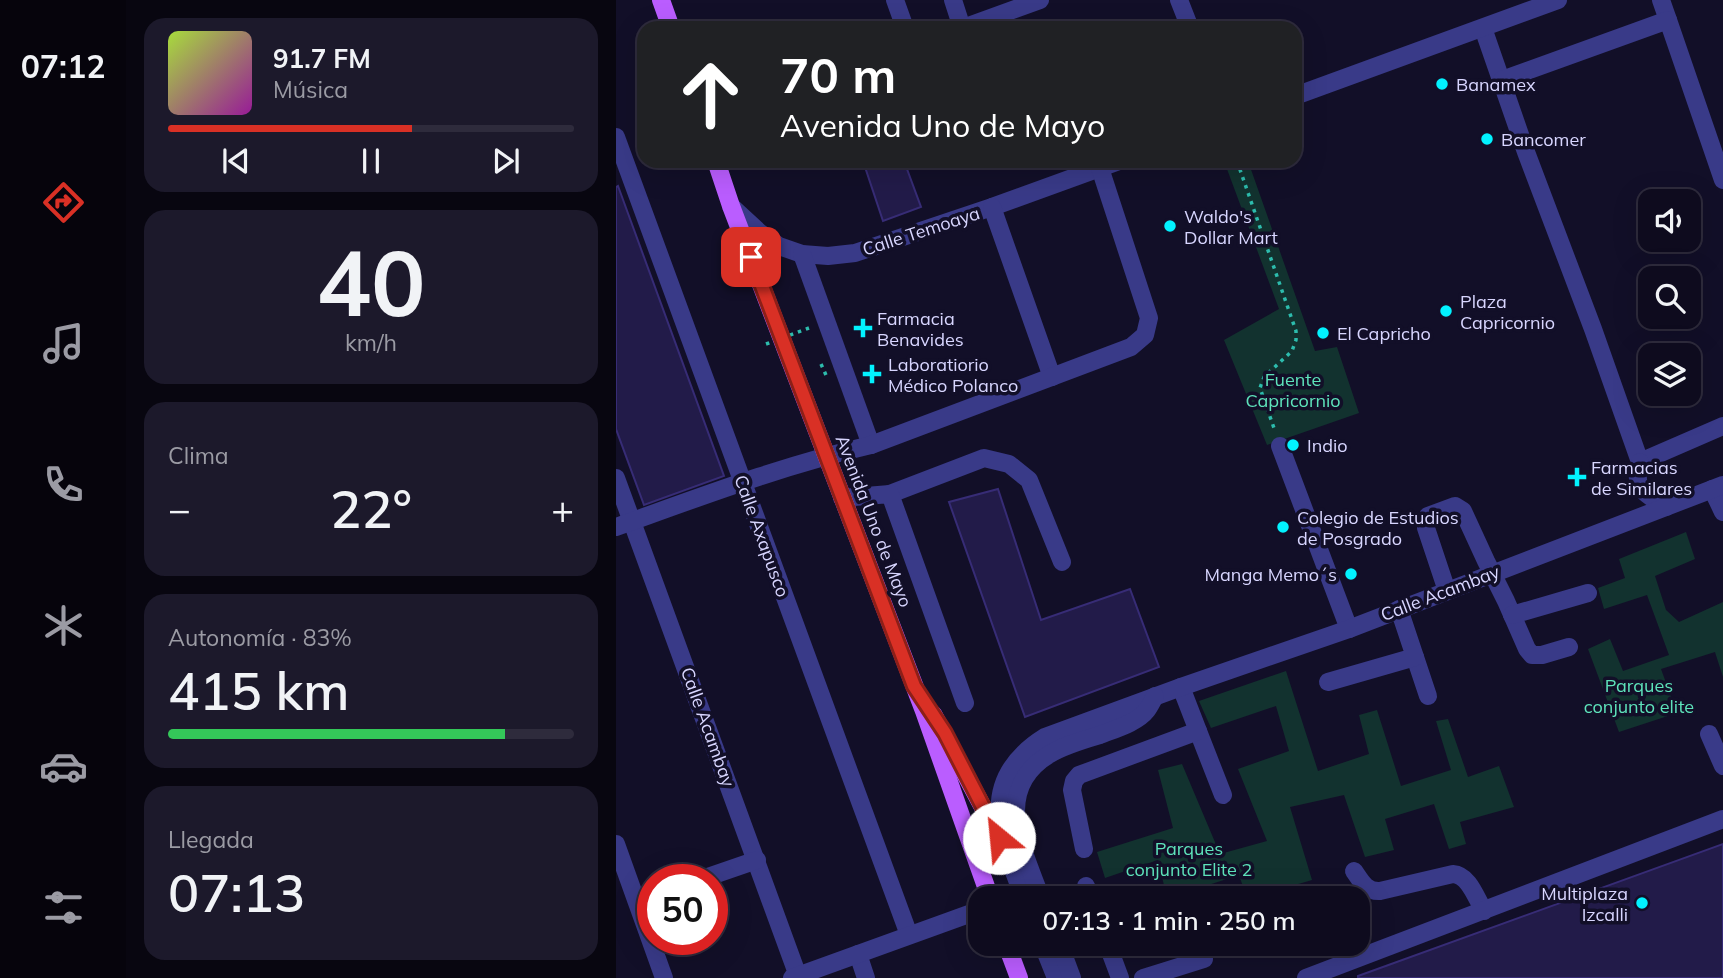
<!DOCTYPE html>
<html lang="es">
<head>
<meta charset="utf-8">
<style>
  :root { --surface:#0e0b1e; --page:#1c192b; --text:#f1f3f6; --muted:#9b9ba4; --line:#2e2b3c; --accent:#d93025 }
  body { margin:0; font-family:Mulish,sans-serif; background:var(--page); color:var(--text); height:100vh; display:flex; flex-direction:column; font-size:26px; white-space:nowrap }
  * { box-sizing:border-box; margin:0 }
  p { font-size:23px; color:var(--muted) }
  .icon { flex:none; width:38px; height:38px; fill:none; stroke:currentColor; stroke-width:2; stroke-linecap:round; stroke-linejoin:round }
  .map { position:relative; flex:1; overflow:hidden }
  .drawer { display:flex; flex-direction:column; gap:18px; padding:18px; background:#080610; width:490px }
  .drawer>* { flex:none }
  .banner { position:absolute; left:21px; top:21px; width:665px; height:147px; border-radius:21px; box-shadow:0 7px 28px #0002,0 0 0 2px var(--line); background:#202124; color:#fff; overflow:hidden }
  .fabs { position:absolute; left:1022px; top:189px; display:grid; gap:14px }
  .fabs a { display:grid; place-items:center; width:63px; height:63px; border-radius:14px; background:var(--surface); box-shadow:0 7px 28px #0002,0 0 0 2px var(--line); font-size:35px }
  .speed { position:absolute; left:21px; top:864px; display:flex; gap:14px; font-size:35px; font-weight:700; text-align:center }
  .speed>* { display:grid; place-content:center; width:91px; height:91px; border-radius:50%; background:var(--surface); box-shadow:0 7px 28px #0002,0 0 0 2px var(--line); line-height:1 }
  .speed .limit { border:10px solid #d22; background:#fff; color:#111 }
  .pin { position:absolute; display:grid; place-items:center; width:60px; height:60px; color:#fff; margin:-30px; border-radius:14px; box-shadow:0 4px 10px #0006 }
  .me { position:absolute; width:77px; margin:-38px; rotate:332deg; stroke-linejoin:round; filter:drop-shadow(0 0 5px #0008) }
  .turn { display:flex; align-items:center; gap:24px; height:147px; padding:0 28px; font-size:32px }
  .turn .icon { width:91px; height:91px; stroke-width:2.5 }
  .turn b { display:block; font-size:49px; line-height:60px }
  .big { font-size:52px; font-weight:600; line-height:1.1 }
  .drawer .card { flex:1; display:flex; flex-direction:column; justify-content:center; gap:10px; min-width:0; padding:0 24px; border-radius:21px; background:var(--page) }
  .drawer .dial { align-items:center; gap:0 }
  .dial b { font-size:91px; line-height:1 }
  .song { display:flex; align-items:center; gap:21px }
  .cover { width:84px; height:84px; border-radius:10px; background:linear-gradient(135deg,hsl(80 70% 55%),hsl(300 70% 35%)) }
  .played { height:7px; border-radius:4px; background:linear-gradient(90deg,var(--accent) 60%,var(--line) 60%) }
  .keys { display:flex; justify-content:space-around; direction:ltr }
  .heat { display:flex; justify-content:space-between; align-items:center; font-size:38px; direction:ltr }
  .charge { height:10px; border-radius:5px; background:linear-gradient(90deg,#34c759 83%,var(--line) 0) }
  .trip { position:absolute; left:352px; top:886px; width:402px; height:70px; border-radius:21px; background:var(--surface); box-shadow:0 7px 28px #0002,0 0 0 2px var(--line); font-weight:600; line-height:70px; text-align:center }
  main { display:flex; flex:1; min-height:0 }
  .tabs { display:flex; flex-direction:column; width:126px; justify-content:space-around; align-items:center; background:#06040c; color:var(--muted) }
  .tabs .icon { width:49px; height:49px }
  .tabs .active { color:var(--accent) }
  .tabs b { font-size:32px; color:var(--text) }
  .map>svg:first-child { display:block }
  .green { fill:#12322f }
  .building { fill:#221b49; stroke:#372c76; stroke-width:2 }
  .lines { fill:none; stroke-linecap:round; stroke-linejoin:round }
  .path { stroke:#2dbcad; stroke-width:3.5; stroke-dasharray:3.5 5; stroke-linecap:butt }
  .minor { stroke:#393a88; stroke-width:18 }
  .major { stroke:#ba5dff; stroke-width:18 }
  .path-bridge { stroke:#2dbcad; stroke-width:3.5; stroke-dasharray:3.5 5; stroke-linecap:butt }
  .route-casing { stroke:#8d1f18; stroke-width:18 }
  .route { stroke:#d93025; stroke-width:12 }
  .poi-dot { fill:#02f2ff; stroke:#120f28; stroke-width:2.5 }
  .labels { text-anchor:middle; dominant-baseline:central; stroke-width:7; stroke-linejoin:round; paint-order:stroke }
  .poi-label { font-size:18px; fill:#d8d6ff; stroke:#120f28; text-anchor:start }
  .street-label { font-size:18px; fill:#d8d6ff; stroke:#120f28 }
  .park-label { font-size:18px; fill:#5ee3bb; stroke:#120f28 }
</style>
</head>
<body>
<main>
<nav class="tabs">
<b>07:12</b>
<svg class="icon active" aria-label="directions" viewBox="0 0 24 24"><path d="M12 3l9 9-9 9-9-9zM9 14v-3h6M13 9l2 2-2 2"/></svg>
<svg class="icon" aria-label="music" viewBox="0 0 24 24"><path d="M9 18V5l10-2v13"/><circle cx="6" cy="18" r="3"/><circle cx="16" cy="16" r="3"/></svg>
<svg class="icon" aria-label="phone" viewBox="0 0 24 24"><path d="M5 4h4l2 5-3 2q2 4 5 5l2-3 5 2v4C11 20 4 13 5 4z"/></svg>
<svg class="icon" aria-label="climate" viewBox="0 0 24 24"><path d="M12 3v18M4 7l16 10M4 17L20 7"/></svg>
<svg class="icon" aria-label="car" viewBox="0 0 24 24"><path d="M5 17H2v-5l4-1 3-4h7l3 4 3 1v5h-3M9 17h6M6 11h13"/><circle cx="7" cy="17" r="2"/><circle cx="17" cy="17" r="2"/></svg>
<svg class="icon" aria-label="filters" viewBox="0 0 24 24"><path d="M4 7h16M4 17h16"/><circle cx="9" cy="7" r="2"/><circle cx="15" cy="17" r="2"/></svg>
</nav>
<section class="drawer">
<div class="card">
<div class="song"><i class="cover"></i><div><b>91.7 FM</b><p>Música</p></div></div>
<div class="played"></div>
<div class="keys"><svg class="icon" aria-label="previous" viewBox="0 0 24 24"><path d="M18 5L8 12l10 7zM5 5v14"/></svg><svg class="icon" aria-label="pause" viewBox="0 0 24 24"><path d="M8 5v14M16 5v14"/></svg><svg class="icon" aria-label="next" viewBox="0 0 24 24"><path d="M6 5l10 7-10 7zM19 5v14"/></svg></div>
</div>
<div class="card dial"><b>40</b><p>km/h</p></div>
<div class="card"><p>Clima</p>
<div class="heat"><a>−</a><b class="big">22°</b><a>+</a></div>
</div>
<div class="card"><p>Autonomía · 83%</p><b class="big">415 km</b><div class="charge"></div></div>
<div class="card"><p>Llegada</p><b class="big">07:13</b></div>
</section>
<div class="map">
<svg width="1107" height="978" viewBox="0 0 1107 978">
  <rect width="100%" height="100%" fill="#120f28"/>
  <g class="green">
    <polygon points="608,161 632,161 699,351 721,347 743,413 651,445 608,340 663,309"/>
    <polygon points="1070,532 1079,559 1039,576 1050,610 1063,622 1107,602 1107,677 1099,652 1045,669 1061,713 1003,732 972,649 994,639 1007,671 1053,655 1031,595 988,609 982,588 1009,578 1003,559"/>
    <polygon points="670,671 702,771 753,754 743,715 761,710 785,786 835,770 820,721 832,719 852,777 883,766 898,807 844,822 850,844 833,849 818,804 769,819 778,850 749,857 728,795 674,807 696,880 655,892 656,898 631,898 623,875 574,891 576,898 551,898 542,860 489,878 481,852 557,828 542,770 566,764 604,854 651,841 622,769 673,751 660,706 595,728 583,701"/>
  </g>
  <g class="building">
    <polygon points="247,161 288,161 305,207 267,221"/>
    <polygon points="2,186 108,476 28,505 0,429 0,187"/>
    <polygon points="382,489 425,620 514,589 543,667 409,717 333,502"/>
    <polygon points="1107,844 1107,978 742,978 742,976"/>
  </g>
  <g class="lines">
    <g class="path">
      <polyline points="621,161 680,331 680,340 676,351 648,377 644,388 659,431"/>
      <polyline points="205,364 210,375 214,374"/>
    </g>
    <g class="minor">
      <polyline points="279,0 289,28"/>
      <polyline points="337,0 346,28"/>
      <polyline points="563,0 574,28"/>
      <polyline points="1045,0 1052,20"/>
      <polyline points="347,28 424,0"/>
      <polyline points="867,28 910,152 977,329 1024,462 1107,426"/>
      <polyline points="886,80 1052,20 1107,180"/>
      <polyline points="679,96 942,0"/>
      <polyline points="0,137 293,935"/>
      <polyline points="115,206 143,232 163,246 186,254 212,256 239,253 376,207 503,161"/>
      <polyline points="376,207 436,377"/>
      <polyline points="186,254 255,445"/>
      <polyline points="664,446 733,629"/>
      <path d="M1024 462C1024 467 1021 474 1022 479 1022 492 1040 500 1050 507"/>
      <polyline points="0,478 182,976"/>
      <polyline points="1096,489 1107,512"/>
      <polyline points="274,494 368,458 393,464 413,480 446,562"/>
      <polyline points="226,498 274,494 349,703"/>
      <path d="M0 527C84 497 168 465 255 445L515 347 529 335 533 318 484 168"/>
      <polyline points="831,591 810,528 812,516 839,506 847,511 870,561 890,601 911,649 916,655 926,655 953,647"/>
      <polyline points="896,615 972,593"/>
      <polyline points="799,657 812,696"/>
      <polyline points="712,682 799,657 783,609"/>
      <polyline points="582,731 607,795"/>
      <polyline points="1093,734 1107,766"/>
      <polyline points="0,844 48,978"/>
      <polyline points="468,849 456,790 458,781 463,775 582,731 565,687"/>
      <path d="M738 871C745 881 750 892 764 891L837 874C853 875 860 898 868 911"/>
      <polyline points="83,880 141,860"/>
      <polyline points="470,886 474,898"/>
      <path d="M408 898C384 836 360 780 429 737L565 687 733 629 1107 485"/>
      <path d="M425 898C407 849 375 789 434 754 449 745 467 740 484 735 499 729 521 723 531 710 534 706 537 700 539 696"/>
      <polyline points="426,943 440,978"/>
      <polyline points="443,943 456,978"/>
      <polyline points="491,943 504,978"/>
      <polyline points="242,954 250,978"/>
      <polyline points="176,978 364,910"/>
      <polyline points="527,978 588,959"/>
      <polyline points="690,978 1107,819"/>
    </g>
    <g class="major">
      <polyline points="45,0 55,28"/>
      <polyline points="100,161 115,206 308,711 374,898"/>
      <polyline points="317,714 393,856"/>
      <polyline points="390,943 403,978"/>
    </g>
    <polyline class="path-bridge" points="150,344 193,328"/>
  </g>
  <g class="lines">
    <g class="route-casing">
      <polyline id="route" points="135,257 298,686 329,733 383,838"/>
    </g>
    <use href="#route" class="route"/>
  </g>
  <g class="poi-dot">
    <circle cx="826" cy="84" r="7"/>
    <circle cx="871" cy="139" r="7"/>
    <circle cx="554" cy="226" r="7"/>
    <circle cx="830" cy="311" r="7"/>
    <path d="M243.5 317.5h7v7h7v7h-7v7h-7v-7h-7v-7h7z"/>
    <circle cx="707" cy="333" r="7"/>
    <path d="M252.5 363.5h7v7h7v7h-7v7h-7v-7h-7v-7h7z"/>
    <circle cx="677" cy="445" r="7"/>
    <path d="M957.5 466.5h7v7h7v7h-7v7h-7v-7h-7v-7h7z"/>
    <circle cx="667" cy="527" r="7"/>
    <circle cx="735" cy="574" r="7"/>
    <circle cx="1026" cy="903" r="7"/>
  </g>
  <g class="labels">
    <g class="poi-label">
      <text x="840" y="84">Banamex</text>
      <text x="885" y="139">Bancomer</text>
      <text x="568" y="216">Waldo's<tspan x="568" dy="21">Dollar Mart</tspan></text>
      <text x="844" y="301">Plaza<tspan x="844" dy="21">Capricornio</tspan></text>
      <text x="261" y="318">Farmacia<tspan x="261" dy="21">Benavides</tspan></text>
      <text x="721" y="333">El Capricho</text>
      <text x="272" y="364">Laboratiorio<tspan x="272" dy="21">Médico Polanco</tspan></text>
      <text x="691" y="445">Indio</text>
      <text x="975" y="467">Farmacias<tspan x="975" dy="21">de Similares</tspan></text>
      <text x="681" y="517">Colegio de Estudios<tspan x="681" dy="21">de Posgrado</tspan></text>
      <text x="721" y="574" text-anchor="end">Manga Memo´s</text>
      <text x="1012" y="893" text-anchor="end">Multiplaza<tspan x="1012" dy="21">Izcalli</tspan></text>
    </g>
    <g class="street-label">
      <text transform="translate(305 231) rotate(-18)">Calle Temoaya</text>
      <text transform="translate(258 521) rotate(69)">Avenida Uno de Mayo</text>
      <text transform="translate(146 536) rotate(70)">Calle Axapusco</text>
      <text transform="translate(824 593) rotate(-21)">Calle Acambay</text>
      <text transform="translate(92 727) rotate(70)">Calle Acambay</text>
    </g>
    <g class="park-label">
      <text x="677" y="379">Fuente<tspan x="677" dy="21">Capricornio</tspan></text>
      <text x="1023" y="685">Parques<tspan x="1023" dy="21">conjunto elite</tspan></text>
      <text x="573" y="848">Parques<tspan x="573" dy="21">conjunto Elite 2</tspan></text>
    </g>
  </g>
</svg>
<div class="fabs">
<a><svg class="icon" aria-label="sound" viewBox="0 0 24 24"><path d="M4 9h4l5-4v14l-5-4H4zM17 9q2 3 0 6"/></svg></a>
<a><svg class="icon" aria-label="search" viewBox="0 0 24 24"><circle cx="10" cy="10" r="6"/><path d="M15 15l6 6"/></svg></a>
<a><svg class="icon" aria-label="layers" viewBox="0 0 24 24"><path d="M12 4l9 5-9 5-9-5zM3 14l9 5 9-5"/></svg></a>
</div>
<div class="speed"><div class="limit">50</div></div>
<div class="pin" style="left:135px;top:257px;background:#d93025"><svg class="icon" aria-label="arrive" viewBox="0 0 24 24"><path d="M6 21V4h12l-3 4 3 4H6"/></svg></div>
<svg class="me" style="left:383px;top:838px" viewBox="-20 -20 40 40"><circle r="19" fill="#fff"/><path d="M0-13L10 11 0 6-10 11z" fill="#d93025"/></svg>
<div class="trip">07:13 · 1 min · 250 m</div>
<div class="banner">
<div class="turn"><svg class="icon" aria-label="ahead" viewBox="0 0 24 24"><path d="M12 20V5M6 11l6-6 6 6"/></svg><div><b>70 m</b>Avenida Uno de Mayo</div></div>
</div>
</div>
</main>
</body>
</html>
